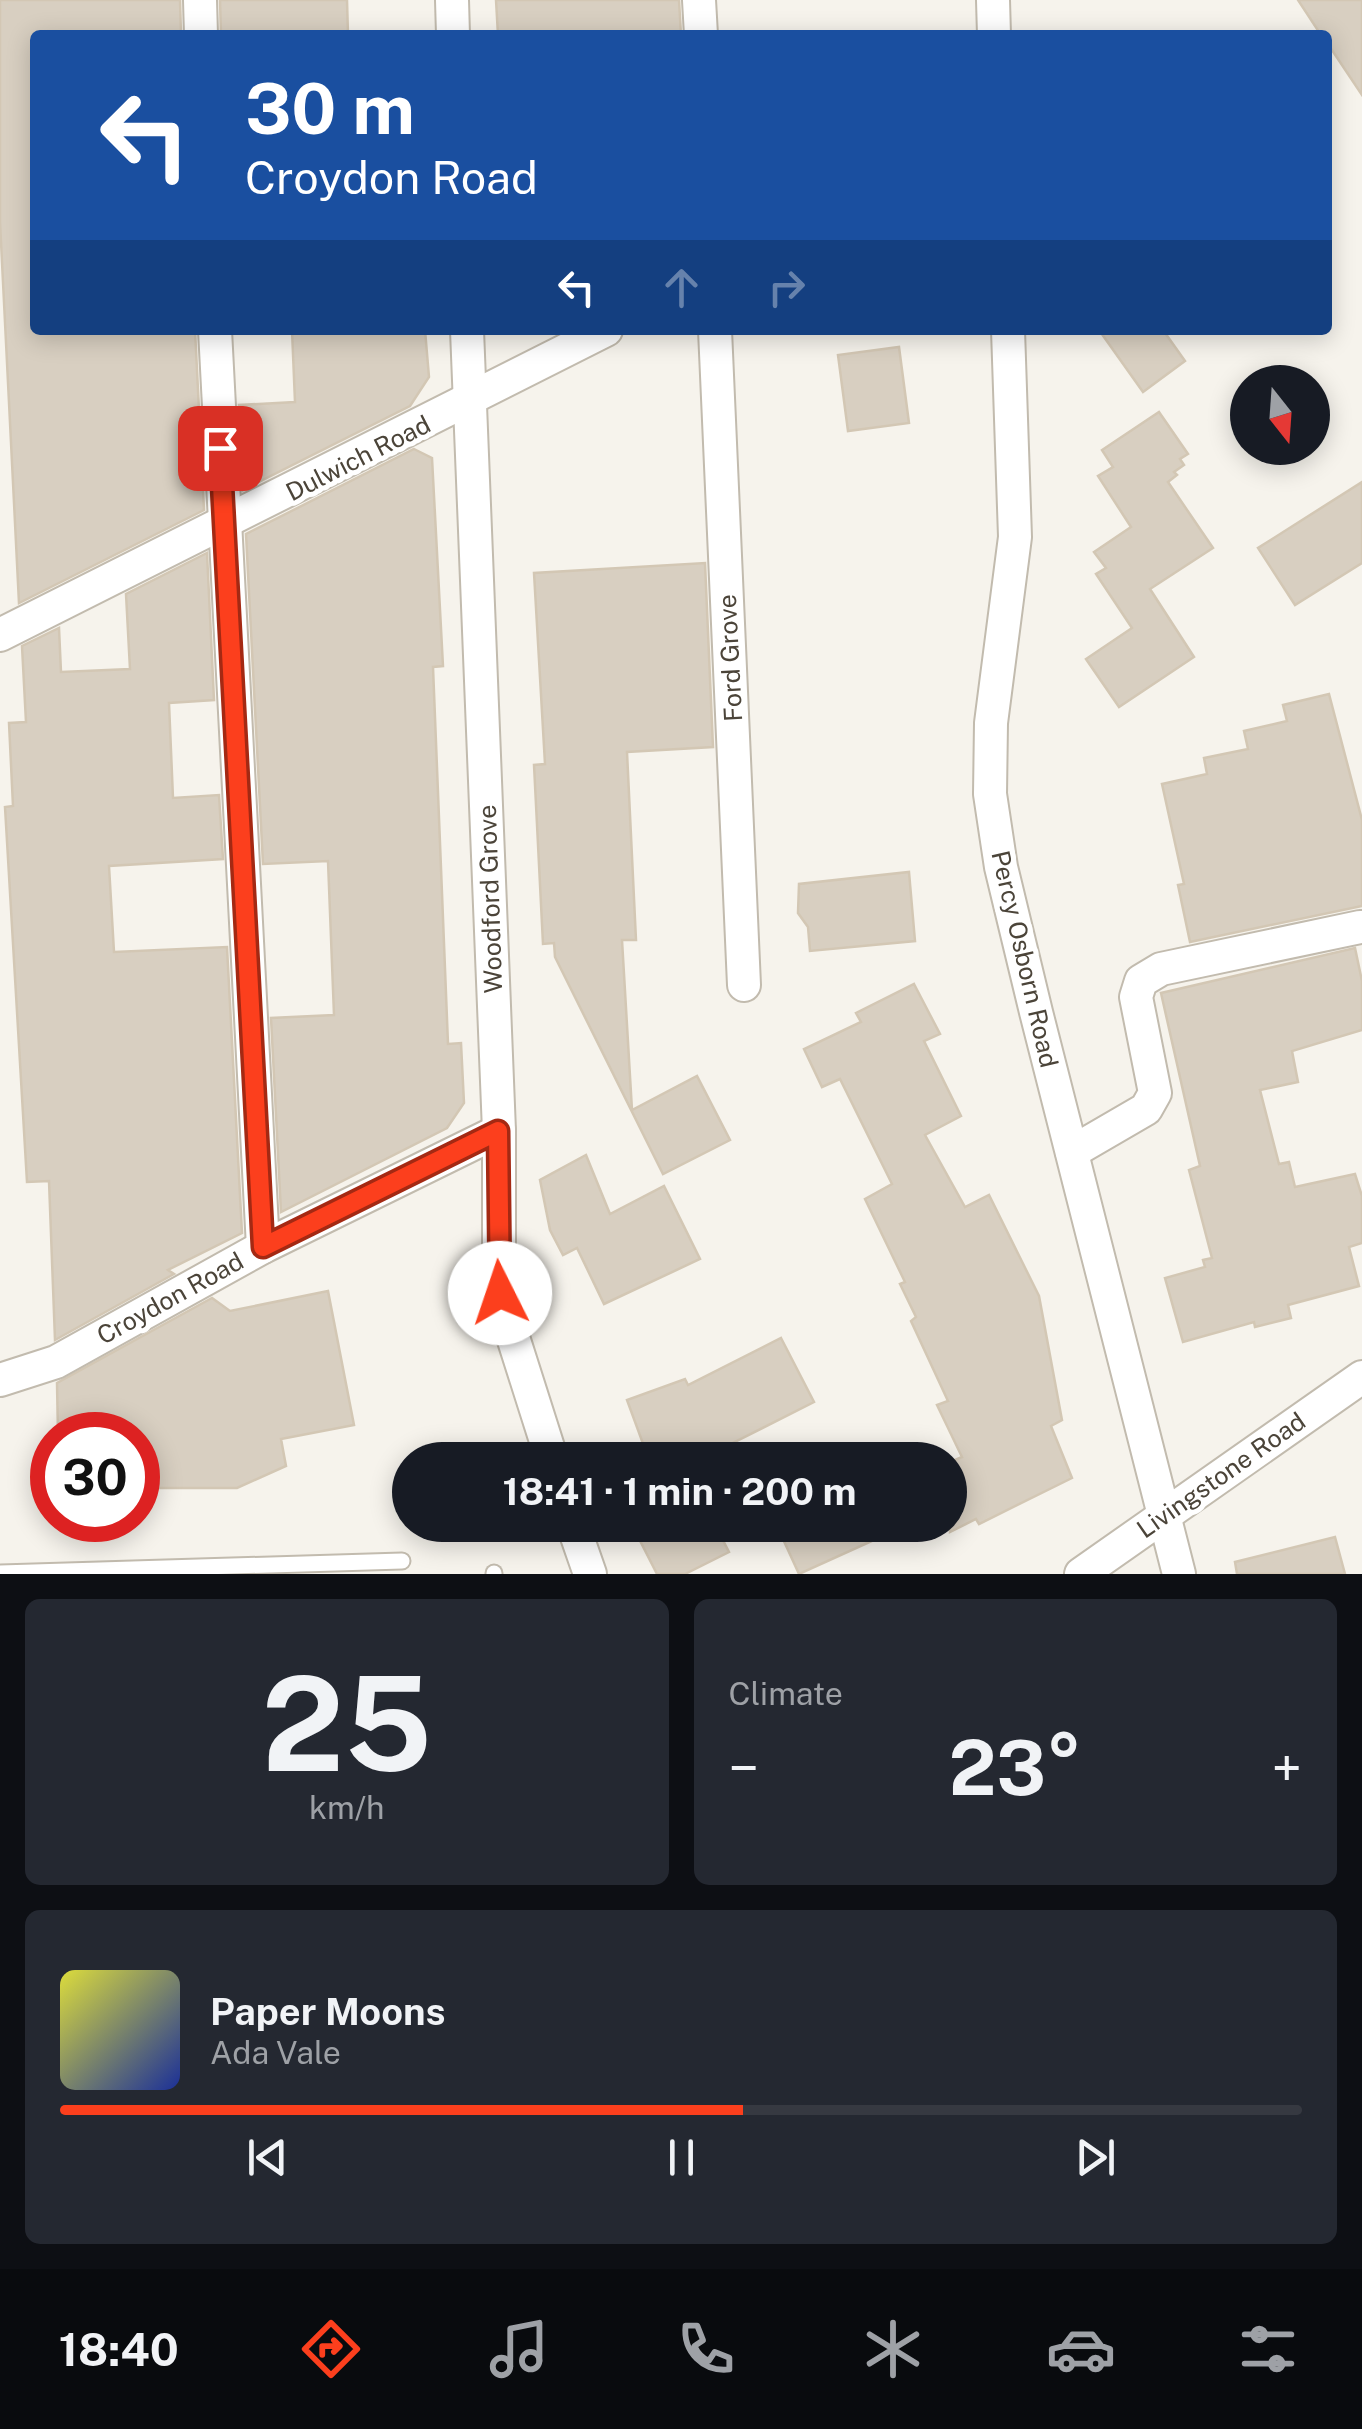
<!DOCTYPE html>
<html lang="en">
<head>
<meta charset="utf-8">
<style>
  :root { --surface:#171b24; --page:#242831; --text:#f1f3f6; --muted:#9ea1a6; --line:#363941; --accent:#fc3f1d }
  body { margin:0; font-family:"Public Sans",sans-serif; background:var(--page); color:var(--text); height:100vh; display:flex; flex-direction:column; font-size:38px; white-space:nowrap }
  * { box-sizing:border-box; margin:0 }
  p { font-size:32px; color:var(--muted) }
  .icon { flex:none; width:55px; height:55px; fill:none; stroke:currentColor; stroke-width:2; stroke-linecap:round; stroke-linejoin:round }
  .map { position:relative; height:1574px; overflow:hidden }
  .panel { display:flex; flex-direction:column; gap:25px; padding:25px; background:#0d0f14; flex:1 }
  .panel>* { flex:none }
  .top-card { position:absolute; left:30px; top:30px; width:1302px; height:305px; border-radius:10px; box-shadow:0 5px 25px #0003; background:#1a4fa0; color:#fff; overflow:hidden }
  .needle { width:65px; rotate:163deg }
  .controls { position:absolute; left:1230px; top:365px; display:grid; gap:20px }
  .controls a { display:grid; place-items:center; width:100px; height:100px; border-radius:50%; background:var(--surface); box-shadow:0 5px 25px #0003; font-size:50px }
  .speed { position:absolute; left:30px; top:1412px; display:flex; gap:20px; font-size:50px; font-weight:700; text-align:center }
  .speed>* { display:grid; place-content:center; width:130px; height:130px; border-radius:50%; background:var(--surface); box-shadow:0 5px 25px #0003; line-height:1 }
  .speed .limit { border:15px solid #d22; background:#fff; color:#111 }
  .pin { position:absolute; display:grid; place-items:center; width:85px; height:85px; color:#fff; margin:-42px; border-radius:20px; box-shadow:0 5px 15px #0006 }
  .me { position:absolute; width:110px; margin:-55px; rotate:356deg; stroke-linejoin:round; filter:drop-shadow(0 0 8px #0008) }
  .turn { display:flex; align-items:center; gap:35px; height:210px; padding:0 50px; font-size:45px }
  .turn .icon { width:130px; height:130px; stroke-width:2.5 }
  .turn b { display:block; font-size:70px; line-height:85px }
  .lanes { display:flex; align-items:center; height:95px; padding:0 50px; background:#0003; justify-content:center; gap:50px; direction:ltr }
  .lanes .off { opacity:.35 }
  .big { font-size:75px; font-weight:700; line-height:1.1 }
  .panel .tile { flex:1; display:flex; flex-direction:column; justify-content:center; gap:15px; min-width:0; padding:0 35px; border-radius:15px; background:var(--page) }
  .panel .dial { align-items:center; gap:0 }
  .dial b { font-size:130px; line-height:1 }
  .song { display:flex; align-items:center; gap:30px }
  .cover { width:120px; height:120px; border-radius:15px; background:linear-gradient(135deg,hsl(60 70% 55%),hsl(230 70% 35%)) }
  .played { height:10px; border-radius:5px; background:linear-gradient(90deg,var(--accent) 55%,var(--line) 55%) }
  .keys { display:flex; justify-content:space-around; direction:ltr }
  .heat { display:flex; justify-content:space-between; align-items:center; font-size:55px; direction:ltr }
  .panel .tiles { flex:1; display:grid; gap:25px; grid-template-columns:1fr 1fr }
  .tile:last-child { grid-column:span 2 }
  .trip { position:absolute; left:392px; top:1442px; width:575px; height:100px; border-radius:50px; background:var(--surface); box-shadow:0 5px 25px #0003; font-weight:700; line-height:100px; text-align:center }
  .tab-bar { display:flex; height:160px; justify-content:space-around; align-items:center; background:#090b0e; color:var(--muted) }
  .tab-bar .icon { width:70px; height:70px }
  .tab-bar .active { color:var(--accent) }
  .tab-bar b { font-size:45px; color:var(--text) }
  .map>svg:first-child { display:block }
  .building { fill:#d8cfc1; stroke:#d3c7b4; stroke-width:2.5 }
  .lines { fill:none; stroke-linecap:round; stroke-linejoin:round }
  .service-casing { stroke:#c2bbae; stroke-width:19 }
  .minor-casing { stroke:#c2bbae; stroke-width:36 }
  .service { stroke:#fff; stroke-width:15 }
  .minor { stroke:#fff; stroke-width:32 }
  .route-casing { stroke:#a42913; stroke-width:25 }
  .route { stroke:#fc3f1d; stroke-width:18 }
  .labels { text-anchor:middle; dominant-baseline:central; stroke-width:10; stroke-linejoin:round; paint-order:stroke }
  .street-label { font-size:25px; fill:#4b4439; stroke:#fff }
</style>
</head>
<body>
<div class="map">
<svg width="1362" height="1574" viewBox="0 0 1362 1574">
  <rect width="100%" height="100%" fill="#f6f3ec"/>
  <g class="building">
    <polygon points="0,0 180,0 181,35 35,35 35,330 195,330 204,510 19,603 0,222"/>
    <polygon points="220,0 347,0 348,35 221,35"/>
    <polygon points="496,0 679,0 681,35 498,35"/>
    <polygon points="1298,0 1362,0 1362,95 1328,44 1328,35 1321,35"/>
    <polygon points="292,330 425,330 429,377 410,406 243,490 239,405 295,402"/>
    <polygon points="1099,330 1163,330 1185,361 1143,392"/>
    <polygon points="899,347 909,423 848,431 838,355"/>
    <polygon points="1159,412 1188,454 1180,459 1184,465 1174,472 1177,475 1168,482 1213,548 1150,589 1194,657 1119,707 1086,659 1132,628 1096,574 1106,568 1094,552 1131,527 1098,476 1113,467 1102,450"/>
    <polygon points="414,449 432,458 443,666 433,667 448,1044 461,1043 464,1103 447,1128 281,1212 271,1018 334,1015 328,861 263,864 246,534"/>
    <polygon points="1362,482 1362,563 1295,605 1258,548"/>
    <polygon points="207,553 214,700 169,703 173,798 219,795 223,859 109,866 114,952 227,947 242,1233 168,1270 174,1274 55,1340 49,1181 27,1182 5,807 13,806 9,723 26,722 22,646 59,628 61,672 130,669 126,594"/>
    <polygon points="705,563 713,747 627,752 636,940 622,940 632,1110 697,1076 730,1140 663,1174 555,957 554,943 543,944 534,765 545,764 534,573"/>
    <polygon points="1329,694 1362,820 1362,906 1190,942 1178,885 1184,884 1162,784 1207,774 1204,758 1248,749 1244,731 1287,721 1283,705"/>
    <polygon points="909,872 915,941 810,951 808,927 798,913 799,884"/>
    <polygon points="1355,948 1362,981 1362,1030 1292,1051 1298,1082 1260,1090 1279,1164 1289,1162 1295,1187 1355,1174 1362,1196 1362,1243 1349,1247 1359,1286 1288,1305 1291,1318 1255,1327 1254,1322 1183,1342 1165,1278 1205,1267 1203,1260 1212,1258 1189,1170 1200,1166 1161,993"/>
    <polygon points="914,984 940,1034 924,1041 961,1116 925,1135 965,1207 989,1195 1039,1296 1062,1420 1051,1426 1072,1478 979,1524 976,1519 950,1532 950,1462 962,1457 937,1405 948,1401 911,1321 916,1317 900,1284 905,1282 865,1199 892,1184 840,1079 822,1087 804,1049 861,1022 856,1013"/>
    <polygon points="586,1155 610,1214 664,1186 700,1259 604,1304 577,1248 563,1255 550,1230 540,1180"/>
    <polygon points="328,1291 354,1425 281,1439 286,1466 237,1488 138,1488 138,1435 58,1435 57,1383 212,1298 230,1311"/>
    <polygon points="781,1338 814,1402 717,1451 722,1460 649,1460 627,1400 685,1379 688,1385"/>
    <polygon points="632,1525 715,1525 729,1552 685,1574 657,1574"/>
    <polygon points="814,1525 907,1525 799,1574 783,1539"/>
    <polygon points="1335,1537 1345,1574 1237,1574 1235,1562"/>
  </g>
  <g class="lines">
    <g class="service-casing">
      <g id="service">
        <polyline points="0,1573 402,1561"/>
        <polyline points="494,1573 494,1574"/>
      </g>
    </g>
    <g class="minor-casing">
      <g id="minor">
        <polyline points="200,0 201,35"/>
        <polyline points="452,0 453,35"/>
        <polyline points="699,0 701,35"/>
        <polyline points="993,0 994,35"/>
        <polyline points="215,330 263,1247"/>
        <polyline points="467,330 499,1131 499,1293 552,1460"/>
        <polyline points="715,330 744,985"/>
        <polyline points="1008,330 1015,537 991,723 990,794 1001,867 1036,1012 1179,1574"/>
        <polyline points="0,635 606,330"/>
        <polyline points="1072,1152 1146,1109 1155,1093 1136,997 1141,981 1161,969 1360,927"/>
        <polyline points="0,1380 56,1362 263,1247 499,1131"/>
        <polyline points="573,1525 590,1574"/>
        <polyline points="1081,1574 1362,1377"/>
      </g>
    </g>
    <use href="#service" class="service"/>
    <use href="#minor" class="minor"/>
  </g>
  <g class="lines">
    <g class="route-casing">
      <polyline id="route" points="220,448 263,1247 498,1131 500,1293"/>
    </g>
    <use href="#route" class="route"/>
  </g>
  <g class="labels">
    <g class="street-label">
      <text transform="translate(358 458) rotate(-27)">Dulwich Road</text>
      <text transform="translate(730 658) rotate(-93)">Ford Grove</text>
      <text transform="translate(490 899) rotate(-92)">Woodford Grove</text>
      <text transform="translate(1025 959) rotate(77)">Percy Osborn Road</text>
      <text transform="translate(170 1298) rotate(-29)">Croydon Road</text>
      <text transform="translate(1221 1475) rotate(-35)">Livingstone Road</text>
    </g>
  </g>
</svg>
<div class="controls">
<a><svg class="needle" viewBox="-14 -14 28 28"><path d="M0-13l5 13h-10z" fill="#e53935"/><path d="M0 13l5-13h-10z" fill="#9ea1a6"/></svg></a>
</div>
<div class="speed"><div class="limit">30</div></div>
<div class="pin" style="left:220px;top:448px;background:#d93025"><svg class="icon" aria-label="arrive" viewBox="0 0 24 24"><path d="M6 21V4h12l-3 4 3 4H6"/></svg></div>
<svg class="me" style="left:500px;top:1293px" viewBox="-20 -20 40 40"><circle r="19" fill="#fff"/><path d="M0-13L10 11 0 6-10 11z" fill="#fc3f1d"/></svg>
<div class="trip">18:41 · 1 min · 200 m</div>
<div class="top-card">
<div class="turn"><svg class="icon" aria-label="left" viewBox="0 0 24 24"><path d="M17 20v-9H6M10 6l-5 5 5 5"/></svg><div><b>30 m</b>Croydon Road</div></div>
<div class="lanes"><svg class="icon" aria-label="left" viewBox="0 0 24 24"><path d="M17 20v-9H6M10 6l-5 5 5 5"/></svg><svg class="icon off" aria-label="ahead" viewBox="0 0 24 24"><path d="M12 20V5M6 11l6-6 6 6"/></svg><svg class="icon off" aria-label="right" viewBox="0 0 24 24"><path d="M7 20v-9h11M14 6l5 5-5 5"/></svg></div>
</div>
</div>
<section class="panel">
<div class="tiles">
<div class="tile dial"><b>25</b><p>km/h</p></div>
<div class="tile"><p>Climate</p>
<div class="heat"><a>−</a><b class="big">23°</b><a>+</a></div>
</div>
<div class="tile">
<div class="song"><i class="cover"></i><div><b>Paper Moons</b><p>Ada Vale</p></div></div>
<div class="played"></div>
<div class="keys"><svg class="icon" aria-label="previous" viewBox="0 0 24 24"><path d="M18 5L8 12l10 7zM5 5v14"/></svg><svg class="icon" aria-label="pause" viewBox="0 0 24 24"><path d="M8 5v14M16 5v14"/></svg><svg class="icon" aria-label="next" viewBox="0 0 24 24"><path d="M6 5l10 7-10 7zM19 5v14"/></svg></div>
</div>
</div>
</section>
<nav class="tab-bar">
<b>18:40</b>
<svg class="icon active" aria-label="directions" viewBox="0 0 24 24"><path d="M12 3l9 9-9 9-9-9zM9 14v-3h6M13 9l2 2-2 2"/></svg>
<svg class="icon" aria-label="music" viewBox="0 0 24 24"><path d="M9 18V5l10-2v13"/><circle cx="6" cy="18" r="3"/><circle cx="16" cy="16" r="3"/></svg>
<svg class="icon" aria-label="phone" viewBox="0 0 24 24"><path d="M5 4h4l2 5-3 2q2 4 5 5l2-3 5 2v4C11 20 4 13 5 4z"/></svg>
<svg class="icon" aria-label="climate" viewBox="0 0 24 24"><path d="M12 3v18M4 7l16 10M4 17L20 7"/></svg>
<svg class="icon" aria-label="car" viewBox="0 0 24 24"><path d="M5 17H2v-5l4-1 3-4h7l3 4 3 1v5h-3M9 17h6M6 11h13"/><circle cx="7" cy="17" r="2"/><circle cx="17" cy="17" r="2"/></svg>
<svg class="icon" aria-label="filters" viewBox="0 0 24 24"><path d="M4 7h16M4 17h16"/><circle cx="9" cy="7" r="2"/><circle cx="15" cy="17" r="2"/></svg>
</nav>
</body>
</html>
